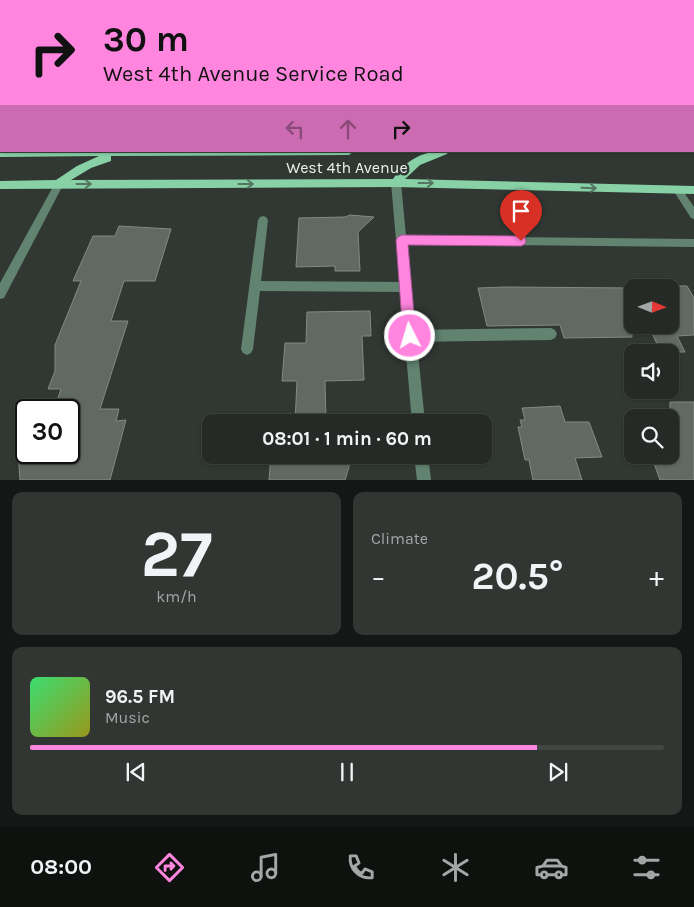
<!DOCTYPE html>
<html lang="en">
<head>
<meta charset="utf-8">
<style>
  :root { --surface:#252a26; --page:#313632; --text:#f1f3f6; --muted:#a3a7a7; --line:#424643; --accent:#ff85df }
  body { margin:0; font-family:Karla,sans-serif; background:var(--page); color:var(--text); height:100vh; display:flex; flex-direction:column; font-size:19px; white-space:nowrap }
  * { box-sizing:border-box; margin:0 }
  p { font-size:16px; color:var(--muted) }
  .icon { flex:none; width:28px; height:28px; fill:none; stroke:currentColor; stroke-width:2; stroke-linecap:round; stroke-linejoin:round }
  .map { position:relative; height:480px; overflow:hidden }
  .side { display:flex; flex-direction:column; gap:12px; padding:12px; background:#141715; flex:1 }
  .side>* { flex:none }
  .hud { position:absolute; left:0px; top:0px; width:695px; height:152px; box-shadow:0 1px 4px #0004,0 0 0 1px var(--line); background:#ff85df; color:#111; overflow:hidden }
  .needle { width:32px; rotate:91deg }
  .fabs { position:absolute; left:624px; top:279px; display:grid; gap:10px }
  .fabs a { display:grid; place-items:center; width:55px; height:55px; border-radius:10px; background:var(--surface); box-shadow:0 1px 4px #0004,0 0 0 1px var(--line); font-size:25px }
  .speed { position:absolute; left:15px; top:399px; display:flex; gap:10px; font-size:25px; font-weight:700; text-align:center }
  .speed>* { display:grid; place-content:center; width:65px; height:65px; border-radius:50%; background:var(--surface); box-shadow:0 1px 4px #0004,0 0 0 1px var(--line); line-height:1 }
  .speed .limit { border:2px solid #111; border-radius:8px; background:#fff; color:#111 }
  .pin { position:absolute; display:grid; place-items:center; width:42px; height:42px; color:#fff; margin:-51px -21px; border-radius:50% 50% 50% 0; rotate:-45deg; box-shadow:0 0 5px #0007 }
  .pin .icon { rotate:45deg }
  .me { position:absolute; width:55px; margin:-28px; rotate:355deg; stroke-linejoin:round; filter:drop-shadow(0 0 4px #0008) }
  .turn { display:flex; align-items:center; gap:18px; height:105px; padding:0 20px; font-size:22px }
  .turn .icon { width:65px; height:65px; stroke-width:2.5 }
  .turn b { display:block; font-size:35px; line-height:42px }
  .lanes { display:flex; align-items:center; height:48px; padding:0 20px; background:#0003; justify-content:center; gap:25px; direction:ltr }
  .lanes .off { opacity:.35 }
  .big { font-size:38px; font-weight:700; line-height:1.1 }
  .side .card { flex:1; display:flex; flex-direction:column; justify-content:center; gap:8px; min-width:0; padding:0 18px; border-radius:10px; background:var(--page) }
  .side .dial { align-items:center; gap:0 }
  .dial b { font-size:65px; line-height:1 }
  .song { display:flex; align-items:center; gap:15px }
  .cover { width:60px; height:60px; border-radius:8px; background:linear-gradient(135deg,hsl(140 70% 55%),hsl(60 70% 35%)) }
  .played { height:5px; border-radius:2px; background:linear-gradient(90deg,var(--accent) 80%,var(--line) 80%) }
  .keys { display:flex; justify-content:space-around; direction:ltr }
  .heat { display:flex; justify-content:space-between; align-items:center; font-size:28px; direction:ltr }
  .side .tiles { flex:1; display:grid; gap:12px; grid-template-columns:1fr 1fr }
  .card:last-child { grid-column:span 2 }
  .trip { position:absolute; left:202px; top:414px; width:290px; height:50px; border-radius:10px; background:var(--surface); box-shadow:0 1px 4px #0004,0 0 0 1px var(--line); font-weight:700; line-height:50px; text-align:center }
  .tabs { display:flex; height:80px; justify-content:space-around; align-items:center; background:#0f110f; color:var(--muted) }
  .tabs .icon { width:35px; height:35px }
  .tabs .on { color:var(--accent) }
  .tabs b { font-size:22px; color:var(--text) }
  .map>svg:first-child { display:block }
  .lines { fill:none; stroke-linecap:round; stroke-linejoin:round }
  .canal { fill:#197a4e; fill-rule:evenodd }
  .building { fill:#616964; stroke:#828a85 }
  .service { fill:#61836f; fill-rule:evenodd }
  .minor { fill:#61836f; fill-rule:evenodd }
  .primary { fill:#88d1a7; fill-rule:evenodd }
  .oneway { stroke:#547561 }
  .route { fill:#ff85df; stroke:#a65691 }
  .labels { text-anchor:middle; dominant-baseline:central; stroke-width:5; stroke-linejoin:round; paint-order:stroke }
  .street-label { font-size:16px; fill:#edf1ee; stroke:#313833 }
</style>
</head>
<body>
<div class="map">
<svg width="694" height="480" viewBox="0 0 694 480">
  <rect width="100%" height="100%" fill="#313833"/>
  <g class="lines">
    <rect class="canal" x="0" y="119" width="1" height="14"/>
  </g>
  <g class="building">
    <polygon points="350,215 374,217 358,232 360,271 335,271 335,266 296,267 299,218 345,217"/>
    <polygon points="119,226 171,229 155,281 124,281 111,321 128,321 100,409 119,409 116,421 126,420 110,480 20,480 18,452 69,452 69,410 54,410 61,389 48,389 55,371 55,345 81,281 73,281 93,236 115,236"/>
    <polygon points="670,286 687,286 694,298 694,335 677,336 685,352 661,352 648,325 670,325"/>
    <polygon points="505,287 632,288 632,337 564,338 560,325 487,326 478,288"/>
    <polygon points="370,311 371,336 362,336 364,380 325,381 326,419 349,418 349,422 295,422 297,381 282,381 285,343 306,343 307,312"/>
    <polygon points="670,402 694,402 694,480 660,480 651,455 670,455"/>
    <polygon points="560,406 565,422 589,422 602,457 575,458 582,480 533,480 529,460 525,460 518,427 522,427 520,420 525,420 522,408"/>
    <polygon points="271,455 349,455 349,467 345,480 269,480"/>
  </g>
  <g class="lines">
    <g class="service">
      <polygon points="330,0 339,0 340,1 331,1"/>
      <rect x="484" y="0" width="6" height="1"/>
      <polygon points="263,216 266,217 268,220 261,281 405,282 409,284 410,287 409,290 405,292 260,291 253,349 251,353 247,355 243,353 241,349 258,220 260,217"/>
      <polygon points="551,328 555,330 557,334 555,338 551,340 409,342 405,340 403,336 405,332 409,330"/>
    </g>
    <g class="minor">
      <rect x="0" y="95" width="1" height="4"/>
      <polygon points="396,180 401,183 406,236 694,239 694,247 407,244 425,422 412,422 391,183"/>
      <polygon points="58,182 63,185 4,298 0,299 0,283 55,183"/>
      <polygon points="678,186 681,188 694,207 694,219 691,218 673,190"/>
      <polygon points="414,455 428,455 431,480 417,480"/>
    </g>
    <path class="primary" d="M0 149 1 151H354L349 155 111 156V161L91 168 71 180 393 179C408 158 423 151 448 151L447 154 420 165 405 179 694 186V194L396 187 0 189V181L56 180 77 166 99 156 0 157Z"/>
  </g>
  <defs><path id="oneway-shaft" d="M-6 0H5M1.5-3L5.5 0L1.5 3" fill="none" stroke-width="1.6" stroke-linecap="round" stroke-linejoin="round" transform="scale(1.25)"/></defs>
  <g class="oneway">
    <use href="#oneway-shaft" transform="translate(426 183)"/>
    <use href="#oneway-shaft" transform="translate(84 184)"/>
    <use href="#oneway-shaft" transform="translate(246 184)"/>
    <use href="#oneway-shaft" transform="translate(589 188) rotate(2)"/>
  </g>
  <polygon class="route" points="402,235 521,236 525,237 526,241 525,244 521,246 408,245 416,336 414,340 410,342 405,340 403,336 396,240 398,237"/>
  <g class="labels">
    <g class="street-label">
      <text x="347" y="167">West 4th Avenue</text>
    </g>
  </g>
</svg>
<div class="fabs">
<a><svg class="needle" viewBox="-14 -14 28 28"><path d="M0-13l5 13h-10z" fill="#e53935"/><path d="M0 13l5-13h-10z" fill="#a3a7a7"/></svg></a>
<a><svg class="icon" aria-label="sound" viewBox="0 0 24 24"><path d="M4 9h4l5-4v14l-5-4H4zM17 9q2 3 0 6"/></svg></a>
<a><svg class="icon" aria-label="search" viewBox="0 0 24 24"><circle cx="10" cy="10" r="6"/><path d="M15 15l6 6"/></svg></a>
</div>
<div class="speed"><div class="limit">30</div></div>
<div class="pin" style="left:521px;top:241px;background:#d93025"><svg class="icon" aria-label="arrive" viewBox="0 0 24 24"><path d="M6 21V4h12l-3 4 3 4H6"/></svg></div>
<svg class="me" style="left:410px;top:336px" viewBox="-20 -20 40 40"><circle r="17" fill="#ff85df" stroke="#fff" stroke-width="3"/><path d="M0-11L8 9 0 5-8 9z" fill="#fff"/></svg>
<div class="trip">08:01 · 1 min · 60 m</div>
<div class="hud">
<div class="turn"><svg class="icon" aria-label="right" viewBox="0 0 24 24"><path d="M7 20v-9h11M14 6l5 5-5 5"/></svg><div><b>30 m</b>West 4th Avenue Service Road</div></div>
<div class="lanes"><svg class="icon off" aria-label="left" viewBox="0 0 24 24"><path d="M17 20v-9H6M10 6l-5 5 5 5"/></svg><svg class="icon off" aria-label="ahead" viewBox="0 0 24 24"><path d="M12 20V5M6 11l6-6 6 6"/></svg><svg class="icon" aria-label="right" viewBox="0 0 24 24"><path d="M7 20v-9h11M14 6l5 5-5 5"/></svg></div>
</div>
</div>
<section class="side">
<div class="tiles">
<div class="card dial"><b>27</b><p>km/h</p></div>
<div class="card"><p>Climate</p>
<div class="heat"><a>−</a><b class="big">20.5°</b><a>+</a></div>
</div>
<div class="card">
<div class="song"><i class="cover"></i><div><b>96.5 FM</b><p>Music</p></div></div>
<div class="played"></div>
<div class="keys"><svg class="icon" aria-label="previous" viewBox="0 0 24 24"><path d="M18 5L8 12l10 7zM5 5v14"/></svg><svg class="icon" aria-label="pause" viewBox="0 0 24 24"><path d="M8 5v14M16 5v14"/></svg><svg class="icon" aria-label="next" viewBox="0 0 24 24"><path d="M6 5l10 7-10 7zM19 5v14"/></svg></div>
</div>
</div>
</section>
<nav class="tabs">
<b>08:00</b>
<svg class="icon on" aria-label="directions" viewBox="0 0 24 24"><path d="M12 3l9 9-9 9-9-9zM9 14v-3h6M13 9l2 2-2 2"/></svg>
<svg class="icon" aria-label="music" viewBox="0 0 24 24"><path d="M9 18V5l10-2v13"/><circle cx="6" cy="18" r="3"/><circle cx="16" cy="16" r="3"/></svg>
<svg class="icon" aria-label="phone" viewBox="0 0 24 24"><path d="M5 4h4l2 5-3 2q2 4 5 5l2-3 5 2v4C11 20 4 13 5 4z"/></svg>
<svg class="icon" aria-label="climate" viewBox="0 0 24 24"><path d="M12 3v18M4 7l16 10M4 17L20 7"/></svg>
<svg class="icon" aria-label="car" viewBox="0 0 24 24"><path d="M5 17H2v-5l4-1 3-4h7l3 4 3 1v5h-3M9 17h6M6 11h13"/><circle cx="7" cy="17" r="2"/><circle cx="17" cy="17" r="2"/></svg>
<svg class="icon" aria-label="filters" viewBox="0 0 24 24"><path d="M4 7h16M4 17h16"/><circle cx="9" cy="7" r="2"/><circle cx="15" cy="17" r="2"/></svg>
</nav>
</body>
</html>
